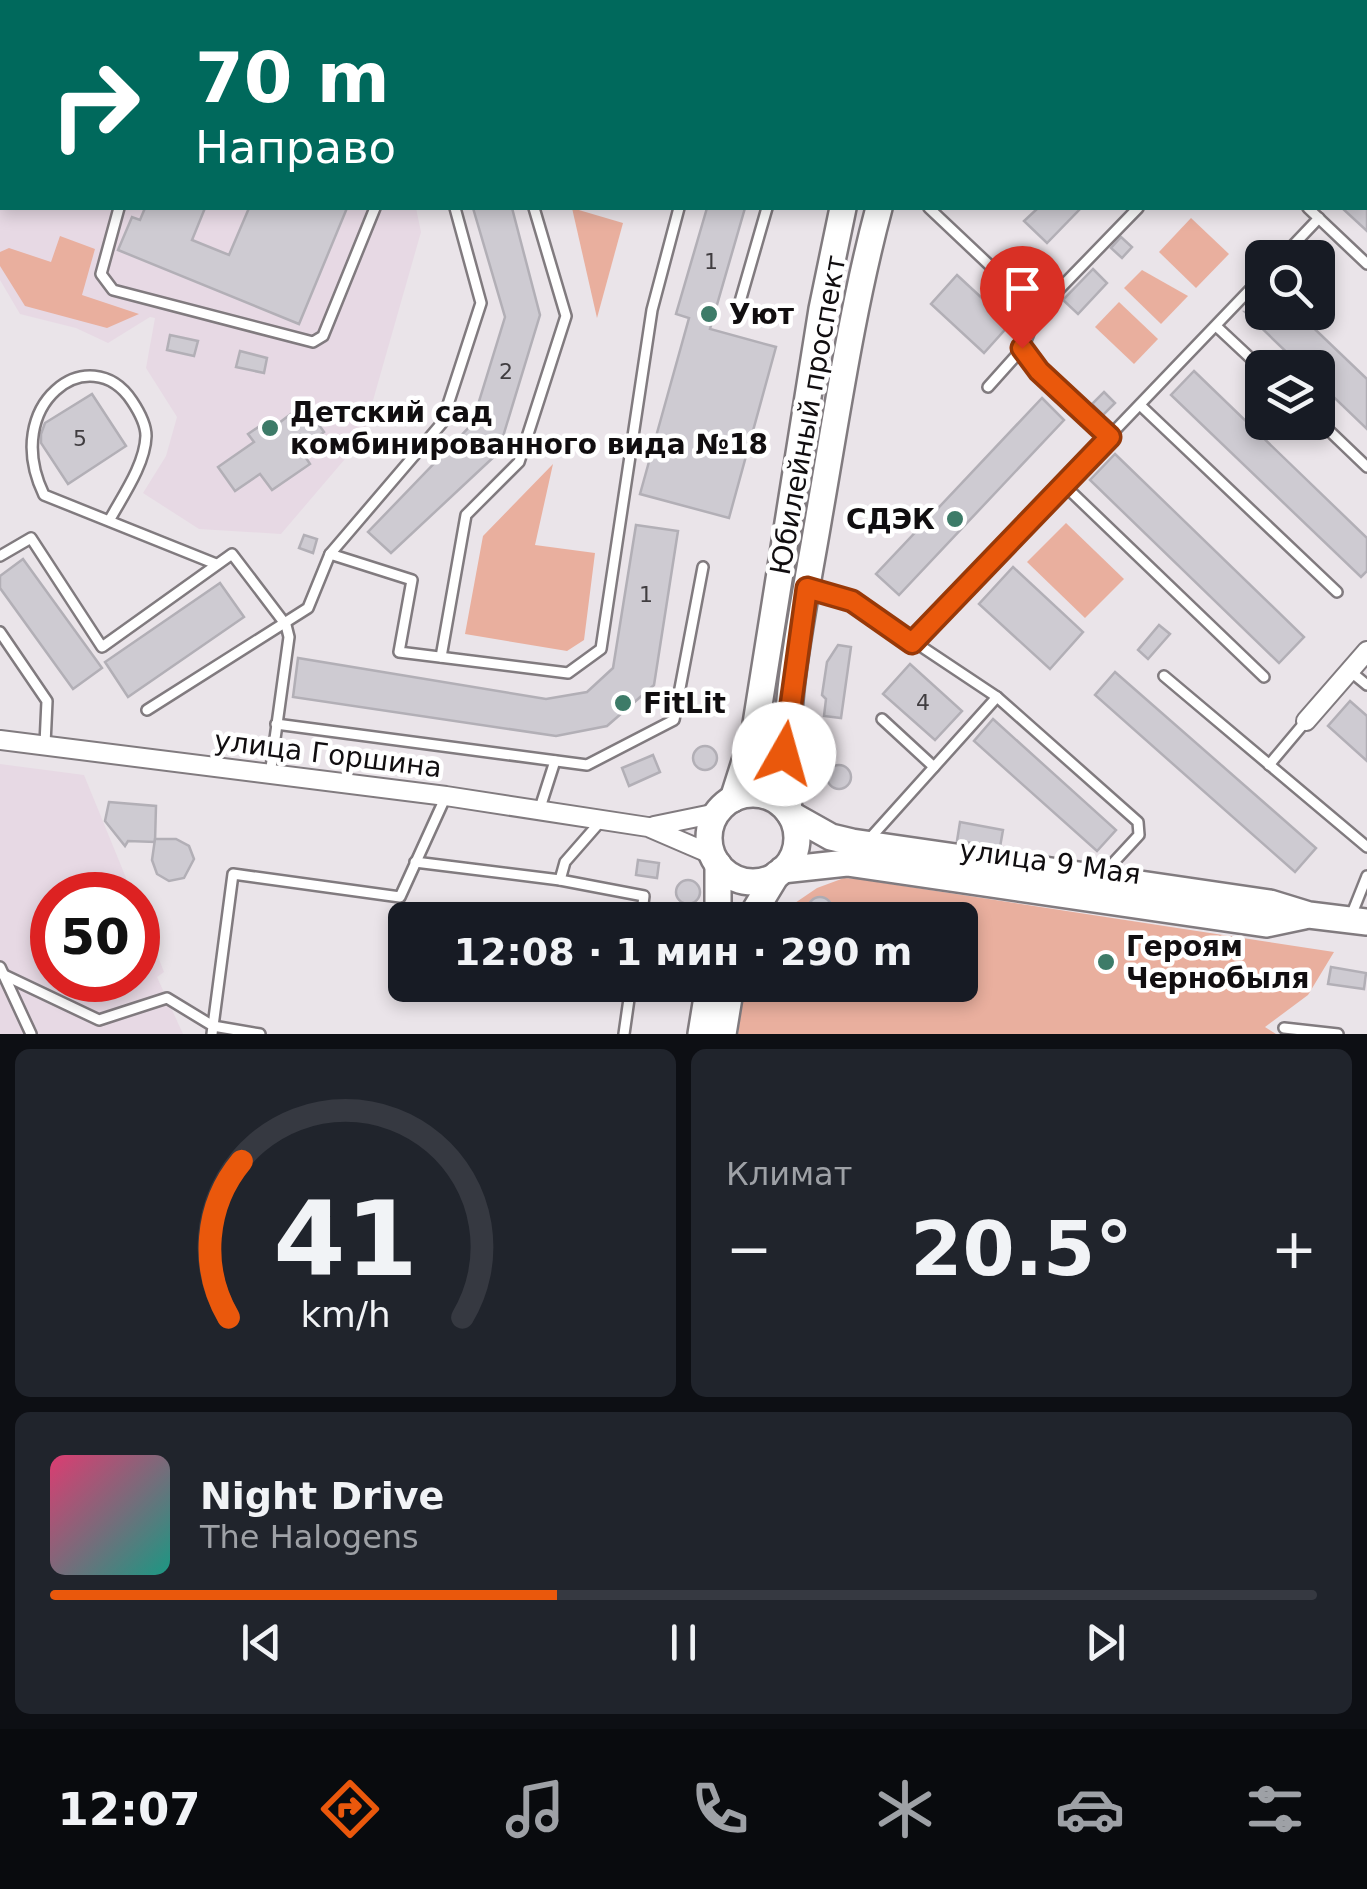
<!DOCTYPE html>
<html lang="ru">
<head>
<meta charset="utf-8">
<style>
  :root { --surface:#171b24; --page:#20242c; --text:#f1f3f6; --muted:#9ea1a6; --line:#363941; --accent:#ea580c }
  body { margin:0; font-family:"DejaVu Sans",sans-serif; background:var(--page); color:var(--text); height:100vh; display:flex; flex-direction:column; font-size:38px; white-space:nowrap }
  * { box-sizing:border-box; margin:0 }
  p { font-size:32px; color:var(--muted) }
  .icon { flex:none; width:55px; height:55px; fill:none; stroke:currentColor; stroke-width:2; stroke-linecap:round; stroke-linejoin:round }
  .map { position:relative; height:1034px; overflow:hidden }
  .side { display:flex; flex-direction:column; gap:15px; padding:15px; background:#0d0f14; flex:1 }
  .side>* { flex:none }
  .hud { position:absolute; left:0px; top:0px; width:1368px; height:210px; box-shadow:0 5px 15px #0003; background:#00695c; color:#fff; overflow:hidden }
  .buttons { position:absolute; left:1245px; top:240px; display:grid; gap:20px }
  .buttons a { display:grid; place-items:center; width:90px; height:90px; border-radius:15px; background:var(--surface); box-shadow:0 5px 15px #0003; font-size:50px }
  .speed { position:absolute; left:30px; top:872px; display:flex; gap:20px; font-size:50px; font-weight:700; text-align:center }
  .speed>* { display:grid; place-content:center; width:130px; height:130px; border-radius:50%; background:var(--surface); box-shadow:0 5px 15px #0003; line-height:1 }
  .speed .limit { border:15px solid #d22; background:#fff; color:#111 }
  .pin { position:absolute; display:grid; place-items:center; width:85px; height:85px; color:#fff; margin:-102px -42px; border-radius:50% 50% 50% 0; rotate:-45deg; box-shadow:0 0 10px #0007 }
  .pin .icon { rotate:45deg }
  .me { position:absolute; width:110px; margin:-55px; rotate:7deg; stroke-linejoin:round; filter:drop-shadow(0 0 8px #0008) }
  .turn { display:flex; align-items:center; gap:35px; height:210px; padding:0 30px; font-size:45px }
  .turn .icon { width:130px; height:130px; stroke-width:2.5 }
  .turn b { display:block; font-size:70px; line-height:85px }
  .big { font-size:75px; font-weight:600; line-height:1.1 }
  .side .widget { flex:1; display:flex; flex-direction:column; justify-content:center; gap:15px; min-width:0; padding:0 35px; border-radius:15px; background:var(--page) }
  .side .dial { align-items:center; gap:0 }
  .dial svg { height:260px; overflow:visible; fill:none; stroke:var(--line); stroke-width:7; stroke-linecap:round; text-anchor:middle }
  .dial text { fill:var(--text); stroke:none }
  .song { display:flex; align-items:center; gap:30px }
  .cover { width:120px; height:120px; border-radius:15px; background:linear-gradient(135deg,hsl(340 70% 55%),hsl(170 70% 35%)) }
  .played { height:10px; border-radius:5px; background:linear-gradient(90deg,var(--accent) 40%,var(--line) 40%) }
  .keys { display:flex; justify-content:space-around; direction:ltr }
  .heat { display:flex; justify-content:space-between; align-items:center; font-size:55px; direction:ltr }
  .side .tiles { flex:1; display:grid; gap:15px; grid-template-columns:1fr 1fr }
  .widget:last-child { grid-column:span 2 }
  .trip { position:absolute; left:388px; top:902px; width:590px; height:100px; border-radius:15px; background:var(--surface); box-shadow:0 5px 15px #0003; font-weight:600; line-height:100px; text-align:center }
  .tabs { display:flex; height:160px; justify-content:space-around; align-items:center; background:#090b0e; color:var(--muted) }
  .tabs .icon { width:70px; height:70px }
  .tabs .current { color:var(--accent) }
  .tabs b { font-size:45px; color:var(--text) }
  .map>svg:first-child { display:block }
  .built { fill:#e7d9e4 }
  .green { fill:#e9af9e }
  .building { fill:#cecbd2; stroke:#b2afb6; stroke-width:2.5 }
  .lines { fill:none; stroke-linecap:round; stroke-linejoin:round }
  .service-casing { stroke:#817b7f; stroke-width:14 }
  .minor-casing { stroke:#817b7f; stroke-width:22 }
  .secondary-casing { stroke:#817b7f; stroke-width:30 }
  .service { stroke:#fff; stroke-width:9 }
  .minor { stroke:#fff; stroke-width:18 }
  .secondary { stroke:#fff; stroke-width:25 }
  .route-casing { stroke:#983908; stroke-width:25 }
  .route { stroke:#ea580c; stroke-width:18 }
  .poi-dot { fill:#3d7b68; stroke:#fff; stroke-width:4 }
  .labels { text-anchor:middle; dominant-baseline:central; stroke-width:9; stroke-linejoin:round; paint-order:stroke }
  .number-label { font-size:22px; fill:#403d40 }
  .poi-label { font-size:28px; font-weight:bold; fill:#110e10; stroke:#fff; text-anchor:start }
  .street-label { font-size:28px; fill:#110e10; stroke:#fff }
</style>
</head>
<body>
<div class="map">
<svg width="1367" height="1034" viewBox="0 0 1367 1034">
  <rect width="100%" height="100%" fill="#eae4e9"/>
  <g class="built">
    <polygon points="5,0 321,2 2,2 2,208 416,208 421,232 362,439 281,534 199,529 143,493 166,456 177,417 146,368 155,318 150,317 108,343 76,328 20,314 0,280 0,3"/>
    <polygon points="0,764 84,775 133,895 52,895 52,980 138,980 138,906 164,972 157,977 183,1034 0,1034"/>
  </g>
  <g class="green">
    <polygon points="572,208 623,223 597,318"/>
    <polygon points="1191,218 1229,254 1196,288 1159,252"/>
    <polygon points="60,236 95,249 82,295 139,314 107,328 25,306 0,266 0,252 9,248 51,262"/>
    <polygon points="1142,270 1188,296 1161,324 1124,288"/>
    <polygon points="1119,302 1158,339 1134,364 1095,327"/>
    <polygon points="553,464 535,545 595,553 584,640 567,651 465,634 483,536"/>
    <polygon points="1066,523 1124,579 1085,618 1027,562"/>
    <polygon points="844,878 858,879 1334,952 1308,995 1265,1027 1276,1034 738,1034 745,985 960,985 960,920 770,920 817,888"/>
  </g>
  <g class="building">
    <polygon points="145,208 205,208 192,240 229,255 249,208 347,208 299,324 118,250 132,217 140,220"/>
    <polygon points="473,208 512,208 540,315 498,453 391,553 368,532 472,424 505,317"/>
    <polygon points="707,208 745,208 710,329 776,347 729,518 640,494 689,318 676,314"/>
    <polygon points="1038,208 1081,208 1047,243 1024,221"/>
    <polygon points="1342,208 1367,208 1367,231"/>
    <polygon points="1121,237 1132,247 1122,258 1111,248"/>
    <polygon points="1093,269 1107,283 1078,314 1063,300"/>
    <polygon points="957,275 1010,324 984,353 931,304"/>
    <polygon points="1245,312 1297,312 1367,379 1367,429 1318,382 1318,368 1303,368"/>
    <polygon points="170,335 198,341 194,356 167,350"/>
    <polygon points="240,351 267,358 264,373 236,367"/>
    <polygon points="1194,371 1367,538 1367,571 1361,577 1171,395"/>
    <polygon points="1104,392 1115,403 1103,415 1092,404"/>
    <polygon points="92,394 126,446 68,484 41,443 41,434 45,423"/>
    <polygon points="1042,398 1064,420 899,595 876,574"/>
    <polygon points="304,404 324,432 300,449 310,464 272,490 260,474 235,491 218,467 254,442 248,434 270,419 275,426"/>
    <polygon points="1115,454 1304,637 1279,663 1090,480"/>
    <polygon points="636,525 678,531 654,685 607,726 556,736 293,697 298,658 546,699 587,692 613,668"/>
    <polygon points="304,535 317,539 313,553 299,548"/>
    <polygon points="23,559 102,668 73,689 0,588 0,576"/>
    <polygon points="1013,567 1083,632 1050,669 979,604"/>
    <polygon points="220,583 244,617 128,697 105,662"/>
    <polygon points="1159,625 1170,634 1148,659 1138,650"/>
    <polygon points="838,645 851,647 841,718 824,716 826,699 822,695 827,662"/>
    <polygon points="910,664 962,711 935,740 883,694"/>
    <polygon points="1115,672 1316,848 1295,872 1095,695"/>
    <polygon points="1350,701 1367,716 1367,761 1328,726"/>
    <polygon points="993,719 1116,830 1097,851 974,741"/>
    <circle cx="705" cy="758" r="12"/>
    <polygon points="653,755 660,772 629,786 622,768"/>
    <circle cx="839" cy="777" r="12"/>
    <polygon points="109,802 156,806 155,842 128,841 125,846 105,821"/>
    <polygon points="960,822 1003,830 1000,847 957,841"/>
    <polygon points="155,839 176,839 189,846 194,859 184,878 169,881 157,874 152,860"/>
    <polygon points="638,860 659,863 657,878 636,875"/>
    <circle cx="688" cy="892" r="12"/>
    <circle cx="820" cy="909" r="12"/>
    <polygon points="1331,967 1366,973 1364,989 1328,984"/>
  </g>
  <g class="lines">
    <g class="service-casing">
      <g id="service">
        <polyline points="432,0 438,2"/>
        <polyline points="668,0 675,2"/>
        <polyline points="1180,0 1183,2"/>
        <polyline points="188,2 196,2"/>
        <polyline points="240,2 241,0"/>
        <polyline points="553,2 554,0"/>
        <polyline points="1198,2 1200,0"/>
        <polyline points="1337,2 1340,0"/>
        <polyline points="1365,83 1367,85"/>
        <polyline points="119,208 101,274 113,290 313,342 323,336 375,208"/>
        <polyline points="929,208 1038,311"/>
        <polyline points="1308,208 1367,264"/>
        <polyline points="1281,258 1319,218"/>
        <polyline points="737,312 767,208"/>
        <polyline points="1216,326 1262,369"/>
        <polyline points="1023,348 1039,371 1109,437"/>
        <polyline points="988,387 1023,348 1038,311 1138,208"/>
        <polyline points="1140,405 1337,592"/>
        <polyline points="1318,420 1367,467"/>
        <polyline points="1064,485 1264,677"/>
        <path d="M109 521C122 497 145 465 146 436 146 425 138 410 132 401 90 338 0 404 44 495L216 564"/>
        <polyline points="330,554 412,580 399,652 568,673 601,649 652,310 679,208"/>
        <polyline points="0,556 31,538 102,647 232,554 286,625 289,637 270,775"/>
        <polyline points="810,588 853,601 997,697 1138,822 1139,835 1102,875"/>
        <polyline points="0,632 47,701 45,744"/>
        <polyline points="911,643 1262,277"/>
        <polyline points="441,657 466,515 519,462 566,316 534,208"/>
        <polyline points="1350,671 1367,685"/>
        <polyline points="1164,676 1367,847"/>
        <polyline points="147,710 308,608 330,554 442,423 481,303 455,208"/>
        <polyline points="882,719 934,767"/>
        <polyline points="276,724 587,765 674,720 703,567"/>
        <polyline points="1269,765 1306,721"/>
        <polyline points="539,811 555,761"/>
        <polyline points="600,822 565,862 560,880 644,896 641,920"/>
        <polyline points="872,836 997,697"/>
        <polyline points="415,862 560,880"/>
        <polyline points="1351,916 1367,876"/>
        <polyline points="0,967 31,1034"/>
        <polyline points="0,973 99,1020 167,998 213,1026 212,1034"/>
        <polyline points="1284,1028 1338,1034"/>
        <polyline points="260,1034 213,1026 233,874 400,897 446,796"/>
        <polyline points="624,1034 631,985"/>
      </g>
    </g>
    <g class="minor-casing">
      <g id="minor">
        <polyline points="1306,721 1367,651"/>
        <polyline points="0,740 446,796 648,827 713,855"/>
        <polyline points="654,826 717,813"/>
      </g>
    </g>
    <g class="secondary-casing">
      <g id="secondary">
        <polyline points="912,2 913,0"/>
        <polyline points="947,2 948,0"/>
        <circle cx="753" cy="838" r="44"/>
        <polyline points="733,799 755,730 822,309 843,208"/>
        <path d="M789 812C779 713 803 613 819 516 837 413 852 309 879 208"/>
        <polyline points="790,814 831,837 852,842 1270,903 1309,915 1367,922"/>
        <polyline points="718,864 718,920"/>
        <polyline points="782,870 847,863 1266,924 1304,916"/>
        <polyline points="749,920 777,874"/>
        <polyline points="701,1034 709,985"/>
        <polyline points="723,1034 731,985"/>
      </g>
    </g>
    <use href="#service" class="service"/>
    <use href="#minor" class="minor"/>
    <use href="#secondary" class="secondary"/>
  </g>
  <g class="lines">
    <g class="route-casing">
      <polyline id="route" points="784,754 807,588 852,601 912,643 1110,437 1039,371 1022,348"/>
    </g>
    <use href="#route" class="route"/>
  </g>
  <g class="poi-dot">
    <circle cx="709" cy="314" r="10"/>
    <circle cx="270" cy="428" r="10"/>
    <circle cx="955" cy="519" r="10"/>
    <circle cx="623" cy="703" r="10"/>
    <circle cx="1106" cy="962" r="10"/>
  </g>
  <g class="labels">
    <g class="number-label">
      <text x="711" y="261">1</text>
      <text x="506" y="371">2</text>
      <text x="80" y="438">5</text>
      <text x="646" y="594">1</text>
      <text x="923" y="702">4</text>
    </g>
    <g class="poi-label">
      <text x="729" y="314">Уют</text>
      <text x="290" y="412">Детский сад<tspan x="290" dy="32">комбинированного вида №18</tspan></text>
      <text x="935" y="519" text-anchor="end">СДЭК</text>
      <text x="643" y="703">FitLit</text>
      <text x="1126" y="946">Героям<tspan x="1126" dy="32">Чернобыля</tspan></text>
    </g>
    <g class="street-label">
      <text transform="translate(808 415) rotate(-80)">Юбилейный проспект</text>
      <text transform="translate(328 754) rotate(7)">улица Горшина</text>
      <text transform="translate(1050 862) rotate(8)">улица 9 Мая</text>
    </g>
  </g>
</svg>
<div class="buttons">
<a><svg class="icon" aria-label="search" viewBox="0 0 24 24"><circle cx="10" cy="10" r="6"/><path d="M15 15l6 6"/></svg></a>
<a><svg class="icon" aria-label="layers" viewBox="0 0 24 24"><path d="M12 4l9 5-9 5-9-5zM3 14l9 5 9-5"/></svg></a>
</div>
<div class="speed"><div class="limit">50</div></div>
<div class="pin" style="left:1022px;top:348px;background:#d93025"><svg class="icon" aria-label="arrive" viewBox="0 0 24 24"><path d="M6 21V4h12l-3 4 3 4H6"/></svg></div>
<svg class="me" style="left:784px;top:754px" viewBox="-20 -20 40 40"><circle r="19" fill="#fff"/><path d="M0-13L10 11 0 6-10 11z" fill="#ea580c"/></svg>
<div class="trip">12:08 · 1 мин · 290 m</div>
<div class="hud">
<div class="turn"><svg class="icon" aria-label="right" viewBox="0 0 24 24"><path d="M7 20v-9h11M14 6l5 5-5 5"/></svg><div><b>70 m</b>Направо</div></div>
</div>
</div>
<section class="side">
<div class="tiles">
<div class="widget dial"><svg viewBox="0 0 100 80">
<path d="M14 69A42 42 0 1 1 86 69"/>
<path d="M14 69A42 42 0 0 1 18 21" stroke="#ea580c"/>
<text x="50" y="56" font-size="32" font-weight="700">41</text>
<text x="50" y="72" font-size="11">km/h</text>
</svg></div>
<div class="widget"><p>Климат</p>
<div class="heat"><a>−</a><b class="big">20.5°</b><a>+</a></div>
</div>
<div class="widget">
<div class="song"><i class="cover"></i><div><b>Night Drive</b><p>The Halogens</p></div></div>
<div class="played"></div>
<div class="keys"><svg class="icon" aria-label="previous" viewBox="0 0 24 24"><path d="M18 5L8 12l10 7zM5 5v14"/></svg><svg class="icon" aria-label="pause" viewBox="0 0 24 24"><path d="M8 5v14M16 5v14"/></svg><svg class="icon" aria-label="next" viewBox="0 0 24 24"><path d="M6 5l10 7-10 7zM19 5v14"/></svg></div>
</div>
</div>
</section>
<nav class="tabs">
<b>12:07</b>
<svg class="icon current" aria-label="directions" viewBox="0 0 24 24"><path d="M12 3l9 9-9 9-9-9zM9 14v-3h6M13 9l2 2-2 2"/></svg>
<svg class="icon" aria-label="music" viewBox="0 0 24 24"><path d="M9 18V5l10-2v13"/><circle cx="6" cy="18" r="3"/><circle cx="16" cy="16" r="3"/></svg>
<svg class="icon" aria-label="phone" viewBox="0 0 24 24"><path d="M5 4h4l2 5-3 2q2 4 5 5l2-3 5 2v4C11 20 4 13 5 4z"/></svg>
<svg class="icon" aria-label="climate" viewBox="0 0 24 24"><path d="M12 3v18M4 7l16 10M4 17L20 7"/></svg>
<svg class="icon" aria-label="car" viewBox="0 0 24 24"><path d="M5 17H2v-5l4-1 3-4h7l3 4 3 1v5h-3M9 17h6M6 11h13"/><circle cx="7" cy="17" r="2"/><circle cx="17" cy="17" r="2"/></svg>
<svg class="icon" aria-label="filters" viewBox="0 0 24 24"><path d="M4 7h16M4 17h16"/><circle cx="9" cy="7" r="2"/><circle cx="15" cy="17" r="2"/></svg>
</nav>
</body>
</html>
